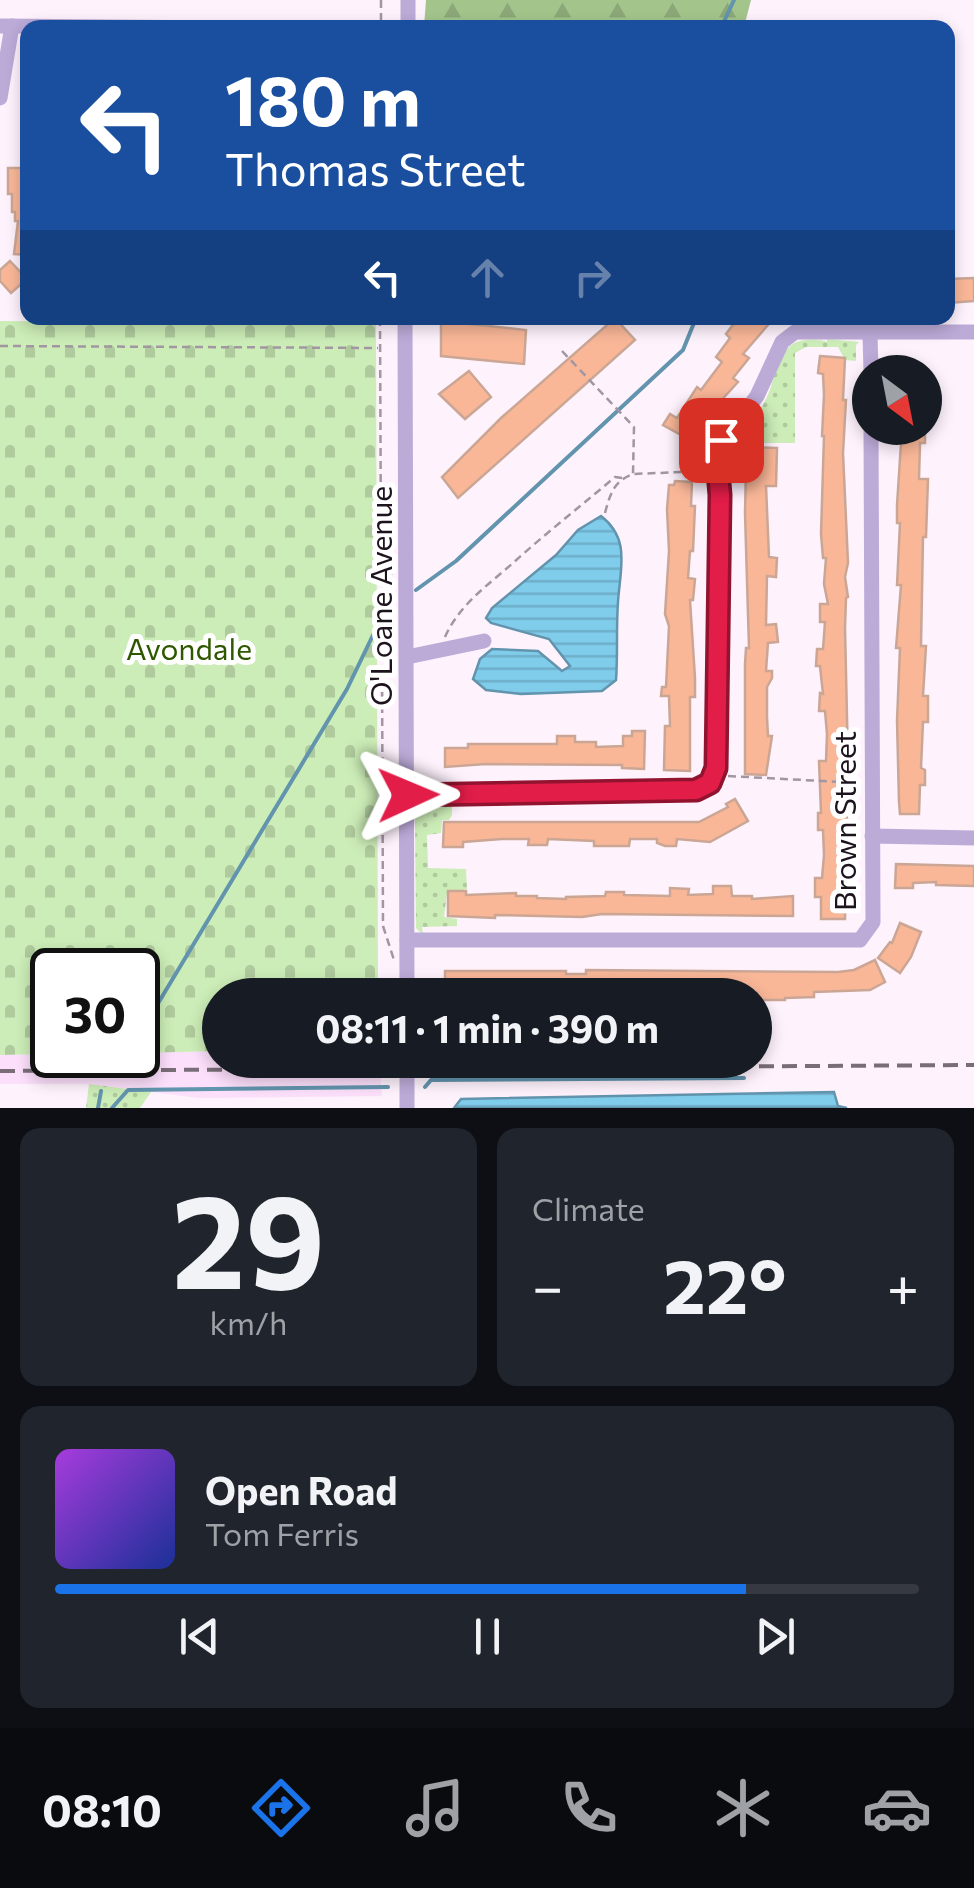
<!DOCTYPE html>
<html lang="en">
<head>
<meta charset="utf-8">
<style>
  :root { --surface:#171b24; --page:#20242c; --text:#f1f3f6; --muted:#9ea1a6; --line:#363941; --accent:#1a73e8 }
  body { margin:0; font-family:Commissioner,sans-serif; background:var(--page); color:var(--text); height:100vh; display:flex; flex-direction:column; font-size:38px; white-space:nowrap }
  * { box-sizing:border-box; margin:0 }
  p { font-size:32px; color:var(--muted) }
  .icon { flex:none; width:55px; height:55px; fill:none; stroke:currentColor; stroke-width:2; stroke-linecap:round; stroke-linejoin:round }
  .map { position:relative; height:1108px; overflow:hidden }
  .details { display:flex; flex-direction:column; gap:20px; padding:20px; background:#0d0f14; flex:1 }
  .details>* { flex:none }
  .banner { position:absolute; left:20px; top:20px; width:935px; height:305px; border-radius:20px; box-shadow:0 5px 15px #0003; background:#1a4fa0; color:#fff; overflow:hidden }
  .needle { width:65px; rotate:148deg }
  .controls { position:absolute; left:852px; top:355px; display:grid; gap:20px }
  .controls a { display:grid; place-items:center; width:90px; height:90px; border-radius:50%; background:var(--surface); box-shadow:0 5px 15px #0003; font-size:50px }
  .speed { position:absolute; left:30px; top:948px; display:flex; gap:20px; font-size:50px; font-weight:700; text-align:center }
  .speed>* { display:grid; place-content:center; width:130px; height:130px; border-radius:50%; background:var(--surface); box-shadow:0 5px 15px #0003; line-height:1 }
  .speed .limit { border:5px solid #111; border-radius:15px; background:#fff; color:#111 }
  .pin { position:absolute; display:grid; place-items:center; width:85px; height:85px; color:#fff; margin:-42px; border-radius:20px; box-shadow:0 5px 15px #0006 }
  .me { position:absolute; width:110px; margin:-55px; rotate:89deg; stroke-linejoin:round; filter:drop-shadow(0 0 8px #0008) }
  .turn { display:flex; align-items:center; gap:35px; height:210px; padding:0 40px; font-size:45px }
  .turn .icon { width:130px; height:130px; stroke-width:2.5 }
  .turn b { display:block; font-size:70px; line-height:85px }
  .lanes { display:flex; align-items:center; height:95px; padding:0 40px; background:#0003; justify-content:center; gap:50px; direction:ltr }
  .lanes .off { opacity:.35 }
  .big { font-size:75px; font-weight:700; line-height:1.1 }
  .details .tile { flex:1; display:flex; flex-direction:column; justify-content:center; gap:15px; min-width:0; padding:0 35px; border-radius:20px; background:var(--page) }
  .details .dial { align-items:center; gap:0 }
  .dial b { font-size:130px; line-height:1 }
  .song { display:flex; align-items:center; gap:30px }
  .cover { width:120px; height:120px; border-radius:15px; background:linear-gradient(135deg,hsl(280 70% 55%),hsl(230 70% 35%)) }
  .played { height:10px; border-radius:5px; background:linear-gradient(90deg,var(--accent) 80%,var(--line) 80%) }
  .keys { display:flex; justify-content:space-around; direction:ltr }
  .heat { display:flex; justify-content:space-between; align-items:center; font-size:55px; direction:ltr }
  .details .tiles { flex:1; display:grid; gap:20px; grid-template-columns:1fr 1fr }
  .tile:last-child { grid-column:span 2 }
  .trip { position:absolute; left:202px; top:978px; width:570px; height:100px; border-radius:50px; background:var(--surface); box-shadow:0 5px 15px #0003; font-weight:700; line-height:100px; text-align:center }
  .dock { display:flex; height:160px; justify-content:space-around; align-items:center; background:#090b0e; color:var(--muted) }
  .dock .icon { width:70px; height:70px }
  .dock .active { color:var(--accent) }
  .dock b { font-size:45px; color:var(--text) }
  .map>svg:first-child { display:block }
  .built { fill:#fcdffb }
  .green { fill:url(#green-dots) }
  .forest { fill:url(#forest-firs) }
  .cemetery { fill:url(#cemetery-stones) }
  .water { fill:url(#water-rules); stroke:#6294ad; stroke-width:2.5 }
  .lines { fill:none; stroke-linecap:round; stroke-linejoin:round }
  .stream { stroke:#6294ad; stroke-width:4 }
  .building { fill:#f9b798; stroke:#cba695; stroke-width:2.5 }
  .path { stroke:#a196a1; stroke-width:2.5; stroke-dasharray:8 5; stroke-linecap:butt }
  .minor { stroke:#bcaad7; stroke-width:15 }
  .rail { stroke:#796e78; stroke-width:4; stroke-dasharray:15 8; stroke-linecap:butt }
  .route-casing { stroke:#92132f; stroke-width:25 }
  .route { stroke:#e11d48; stroke-width:18 }
  .labels { text-anchor:middle; dominant-baseline:central; stroke-width:10; stroke-linejoin:round; paint-order:stroke }
  .street-label { font-size:30px; fill:#1d131d; stroke:#fff }
  .park-label { font-size:30px; fill:#2f5700; stroke:#fff }
</style>
</head>
<body>
<div class="map">
<svg width="974" height="1108" viewBox="0 0 974 1108">
  <defs>
    <pattern id="green-dots" width="8" height="8" patternUnits="userSpaceOnUse" patternTransform="scale(2.5)"><rect width="8" height="8" fill="#ccedb7"/><path d="M2 2h.1M6 6h.1" fill="none" stroke="#afca9d" stroke-width="1.8" stroke-linecap="round"/></pattern>
    <pattern id="forest-firs" width="22" height="20" patternUnits="userSpaceOnUse" patternTransform="scale(2.5)"><rect width="22" height="20" fill="#a3c58b"/><path d="M5 1l3.5 6h-7zM16 11l3.5 6h-7z" fill="#8ca878"/></pattern>
    <pattern id="cemetery-stones" width="16" height="16" patternUnits="userSpaceOnUse" patternTransform="scale(2.5)"><rect width="16" height="16" fill="#ccedb7"/><path d="M2 7V4a2 2 0 0 1 4 0v3zM10 15v-3a2 2 0 0 1 4 0v3z" fill="#afca9d"/></pattern>
    <pattern id="water-rules" width="6" height="5" patternUnits="userSpaceOnUse" patternTransform="scale(2.5)"><rect width="6" height="5" fill="#80cceb"/><path d="M0 2.5h6" fill="none" stroke="#6eaec9"/></pattern>
  </defs>
  <rect width="100%" height="100%" fill="#fef2fd"/>
  <polygon class="built" points="220,1051 220,1060 379,1060 382,1096 199,1098 89,1084 0,1084 0,1055"/>
  <g class="green">
    <path d="M827 339 859 342 856 345V361L845 360 838 347H806L795 353V443H749L748 450 727 453C733 433 754 422 764 403 774 387 775 358 790 346 799 338 819 339 827 342Z"/>
    <polygon points="423,801 425,805 426,801 452,801 452,815 449,820 442,820 441,833 427,835 428,868 466,869 467,889 447,893 444,917 457,919 457,926 422,927 423,935 416,928 415,822 416,806"/>
    <polygon points="89,1084 151,1092 140,1108 86,1108"/>
  </g>
  <polygon class="forest" points="426,0 751,0 744,27 424,27"/>
  <polygon class="cemetery" points="0,321 376,324 378,995 220,995 220,1051 138,1053 138,970 52,970 52,1054 0,1055"/>
  <g class="water">
    <path d="M601 516C631 539 620 569 618 602 616 628 618 654 616 680L602 691 521 694 486 690 473 679 480 659 492 649 538 651 562 671 570 666 549 639 491 623 486 618 492 608 556 555 578 530Z"/>
    <polygon points="834,1092 838,1106 847,1108 454,1108 461,1099"/>
  </g>
  <g class="lines">
    <g class="stream">
      <polyline points="721,28 734,0"/>
      <polyline points="416,590 456,561 683,350 696,318"/>
      <polyline points="138,1031 154,1010 347,689 374,633"/>
      <polyline points="425,1087 431,1080 744,1078"/>
      <polyline points="98,1108 101,1091"/>
      <polyline points="112,1108 128,1090 388,1087"/>
    </g>
  </g>
  <g class="building">
    <polygon points="8,168 28,168 28,255 14,254 18,221 15,221 15,212 12,212 12,194 8,194"/>
    <polygon points="10,261 28,280 28,293 20,285 11,293 0,281 0,270"/>
    <polygon points="974,278 974,301 948,303 948,279"/>
    <polygon points="615,318 635,340 458,498 442,477 501,418"/>
    <polygon points="738,318 774,318 743,354 749,358 733,378 738,382 706,417 692,441 663,425 670,414 677,418 697,387 701,390 722,362 716,357 730,338 726,334"/>
    <polygon points="441,321 526,330 524,364 441,356"/>
    <polygon points="820,356 845,358 843,400 846,400 843,453 848,563 845,577 848,597 846,598 845,628 848,762 845,919 821,919 821,897 815,897 815,878 822,878 824,855 823,830 818,830 818,813 821,813 819,761 826,761 827,734 825,711 819,711 820,693 823,694 820,666 816,666 817,649 823,649 825,622 820,622 820,604 828,604 824,584 826,558 823,558 821,534 824,436 822,436 824,395 823,374 818,373"/>
    <polygon points="469,371 491,397 465,419 439,394"/>
    <polygon points="902,428 919,428 925,431 925,443 920,443 919,479 928,479 926,537 923,537 921,646 926,646 923,696 928,696 928,722 923,722 921,768 925,770 925,785 920,785 919,814 900,814 899,802 897,721 900,648 896,648 901,585 897,585 900,523 897,523 897,505"/>
    <polygon points="752,447 777,448 776,486 766,486 769,557 777,558 776,577 767,576 766,625 776,624 778,642 768,643 766,671 772,671 772,678 767,687 767,717 768,736 772,736 766,775 745,774 745,664 746,648 749,648 745,513 746,468 751,468"/>
    <polygon points="675,481 692,482 691,506 695,506 693,551 690,551 688,578 695,579 693,600 690,600 695,678 695,697 690,697 690,771 664,770 665,726 670,726 669,696 661,696 662,687 666,687 669,626 665,614 669,551 667,509 669,485 674,485"/>
    <polygon points="632,731 645,731 644,769 622,768 622,765 486,764 445,767 445,748 468,748 468,744 557,744 557,736 575,736 575,742 596,742 596,747 623,746 623,736 632,736"/>
    <polygon points="735,799 748,821 710,842 677,839 676,846 665,846 657,843 657,839 630,839 629,846 594,846 594,841 548,839 547,845 528,845 529,839 502,839 463,842 463,847 443,847 444,822 699,822 728,807 726,804"/>
    <polygon points="896,864 974,866 974,886 936,885 936,882 913,883 913,888 895,888"/>
    <polygon points="713,886 731,886 732,896 752,896 752,899 793,896 793,916 602,914 582,917 495,915 495,918 448,916 448,891 466,891 466,895 516,893 516,896 537,896 537,898 566,899 566,897 605,896 606,892 624,892 624,895 670,896 670,888 689,889 688,895 713,894"/>
    <polygon points="900,923 921,932 911,957 900,973 878,958 890,942 892,943"/>
    <polygon points="875,960 885,982 870,990 814,992 814,997 785,998 785,1000 757,1000 757,993 445,994 445,971 566,971 566,974 586,974 586,970 838,972 854,970"/>
  </g>
  <g class="lines">
    <g class="path">
      <polyline points="381,0 381,28"/>
      <polyline points="380,318 381,560 384,569 392,575"/>
      <polyline points="0,346 378,348"/>
      <polyline points="562,351 634,427 633,474"/>
      <path d="M605 513C610 494 614 481 633 474L707 471"/>
      <path d="M445 637C459 605 488 585 513 563 546 533 581 506 615 477L623 478"/>
      <polyline points="392,643 382,658 383,926 394,960"/>
      <polyline points="728,776 860,783"/>
    </g>
    <g class="minor">
      <polyline points="408,0 408,28"/>
      <polyline points="0,26 225,28"/>
      <polyline points="0,98 12,26"/>
      <polyline points="405,318 407,995"/>
      <polyline points="870,334 871,372"/>
      <polyline points="407,657 484,641"/>
      <polyline points="408,795 696,790 706,786 716,768 720,495 717,449 757,396 782,342 795,332 974,332"/>
      <polyline points="872,836 974,838"/>
      <polyline points="407,940 860,940 873,922 871,428"/>
      <polyline points="407,1108 407,1060"/>
    </g>
    <polyline class="rail" points="0,1071 974,1065"/>
  </g>
  <g class="lines">
    <g class="route-casing">
      <polyline id="route" points="408,795 696,790 710,783 716,768 720,495 716,449 721,440"/>
    </g>
    <use href="#route" class="route"/>
  </g>
  <g class="labels">
    <g class="street-label">
      <text transform="translate(379 596) rotate(-90)">O'Loane Avenue</text>
      <text transform="translate(843 821) rotate(-90)">Brown Street</text>
    </g>
    <g class="park-label">
      <text x="189" y="647">Avondale</text>
    </g>
  </g>
</svg>
<div class="controls">
<a><svg class="needle" viewBox="-14 -14 28 28"><path d="M0-13l5 13h-10z" fill="#e53935"/><path d="M0 13l5-13h-10z" fill="#9ea1a6"/></svg></a>
</div>
<div class="speed"><div class="limit">30</div></div>
<div class="pin" style="left:721px;top:440px;background:#d93025"><svg class="icon" aria-label="arrive" viewBox="0 0 24 24"><path d="M6 21V4h12l-3 4 3 4H6"/></svg></div>
<svg class="me" style="left:408px;top:795px" viewBox="-20 -20 40 40"><path d="M0-17L14 15 0 8-14 15z" fill="#e11d48" stroke="#fff" stroke-width="4"/></svg>
<div class="trip">08:11 · 1 min · 390 m</div>
<div class="banner">
<div class="turn"><svg class="icon" aria-label="left" viewBox="0 0 24 24"><path d="M17 20v-9H6M10 6l-5 5 5 5"/></svg><div><b>180 m</b>Thomas Street</div></div>
<div class="lanes"><svg class="icon" aria-label="left" viewBox="0 0 24 24"><path d="M17 20v-9H6M10 6l-5 5 5 5"/></svg><svg class="icon off" aria-label="ahead" viewBox="0 0 24 24"><path d="M12 20V5M6 11l6-6 6 6"/></svg><svg class="icon off" aria-label="right" viewBox="0 0 24 24"><path d="M7 20v-9h11M14 6l5 5-5 5"/></svg></div>
</div>
</div>
<section class="details">
<div class="tiles">
<div class="tile dial"><b>29</b><p>km/h</p></div>
<div class="tile"><p>Climate</p>
<div class="heat"><a>−</a><b class="big">22°</b><a>+</a></div>
</div>
<div class="tile">
<div class="song"><i class="cover"></i><div><b>Open Road</b><p>Tom Ferris</p></div></div>
<div class="played"></div>
<div class="keys"><svg class="icon" aria-label="previous" viewBox="0 0 24 24"><path d="M18 5L8 12l10 7zM5 5v14"/></svg><svg class="icon" aria-label="pause" viewBox="0 0 24 24"><path d="M8 5v14M16 5v14"/></svg><svg class="icon" aria-label="next" viewBox="0 0 24 24"><path d="M6 5l10 7-10 7zM19 5v14"/></svg></div>
</div>
</div>
</section>
<nav class="dock">
<b>08:10</b>
<svg class="icon active" aria-label="directions" viewBox="0 0 24 24"><path d="M12 3l9 9-9 9-9-9zM9 14v-3h6M13 9l2 2-2 2"/></svg>
<svg class="icon" aria-label="music" viewBox="0 0 24 24"><path d="M9 18V5l10-2v13"/><circle cx="6" cy="18" r="3"/><circle cx="16" cy="16" r="3"/></svg>
<svg class="icon" aria-label="phone" viewBox="0 0 24 24"><path d="M5 4h4l2 5-3 2q2 4 5 5l2-3 5 2v4C11 20 4 13 5 4z"/></svg>
<svg class="icon" aria-label="climate" viewBox="0 0 24 24"><path d="M12 3v18M4 7l16 10M4 17L20 7"/></svg>
<svg class="icon" aria-label="car" viewBox="0 0 24 24"><path d="M5 17H2v-5l4-1 3-4h7l3 4 3 1v5h-3M9 17h6M6 11h13"/><circle cx="7" cy="17" r="2"/><circle cx="17" cy="17" r="2"/></svg>
</nav>
</body>
</html>
